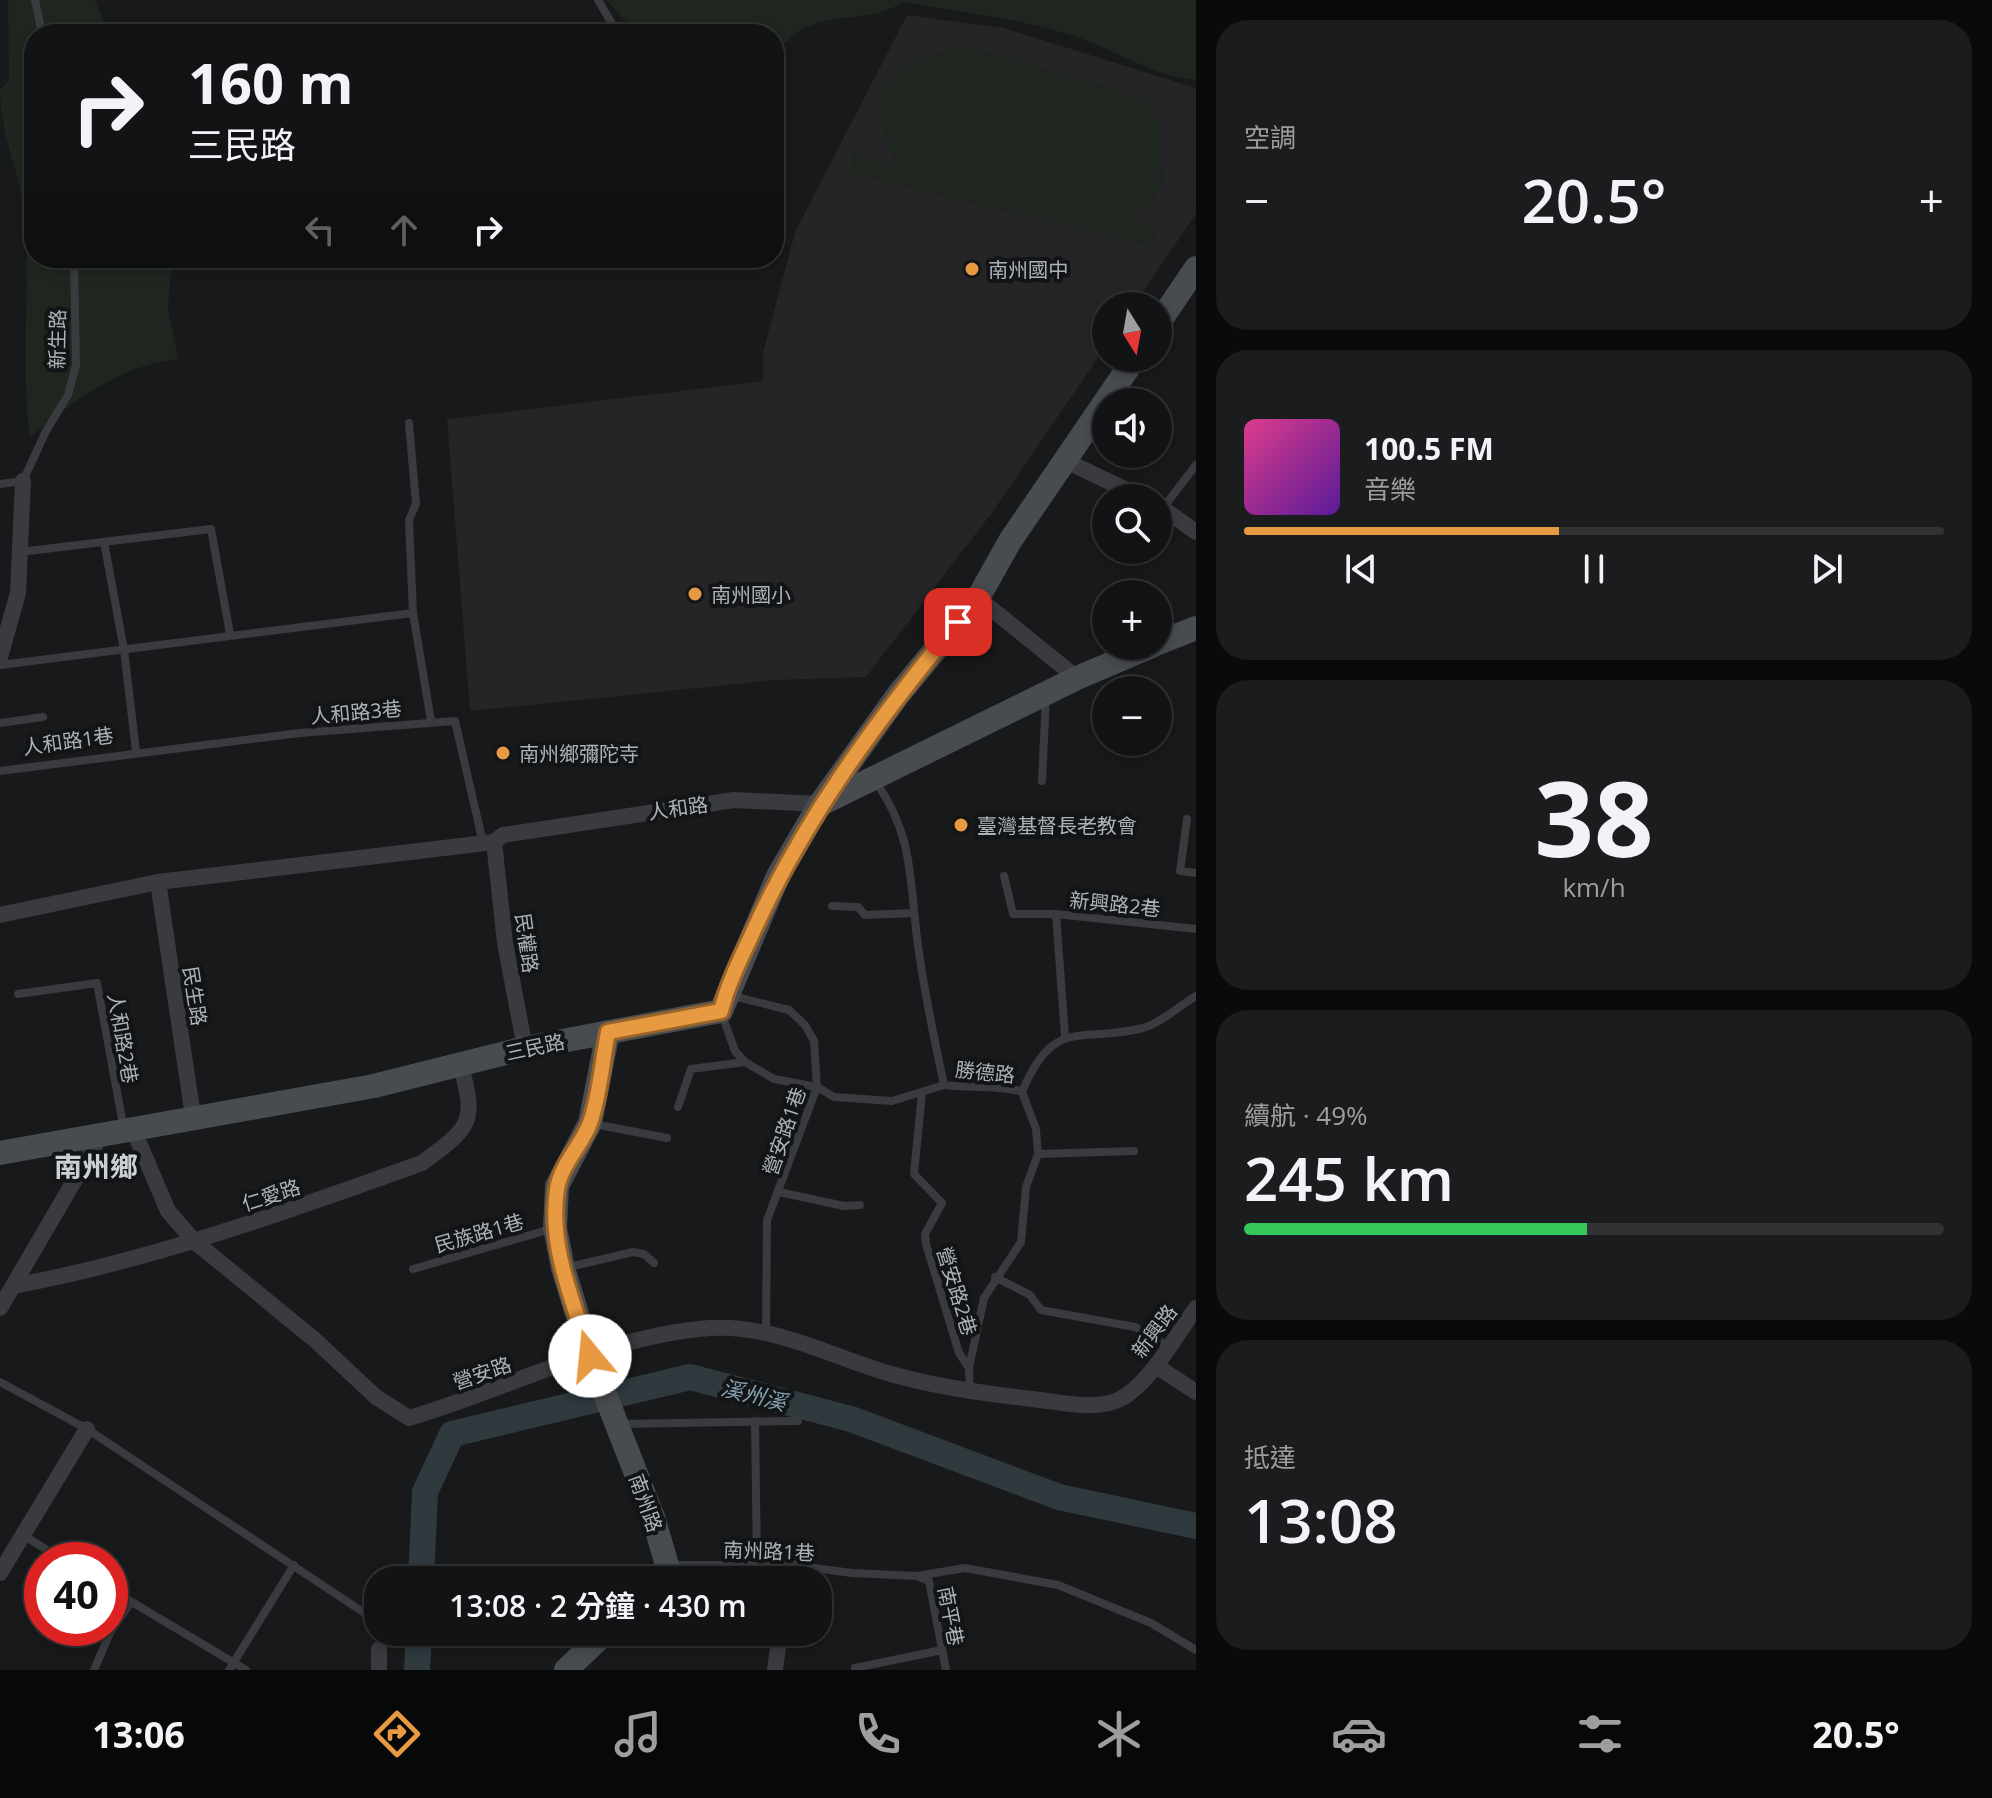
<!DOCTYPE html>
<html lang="zh-TW">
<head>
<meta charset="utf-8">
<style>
  :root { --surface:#121314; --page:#1b1c1d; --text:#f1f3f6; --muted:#9c9ea0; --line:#313234; --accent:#e89a43 }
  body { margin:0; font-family:"Open Sans","Noto Sans TC",sans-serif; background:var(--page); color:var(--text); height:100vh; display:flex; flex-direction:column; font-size:30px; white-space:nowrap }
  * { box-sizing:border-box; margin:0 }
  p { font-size:26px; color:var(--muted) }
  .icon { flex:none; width:44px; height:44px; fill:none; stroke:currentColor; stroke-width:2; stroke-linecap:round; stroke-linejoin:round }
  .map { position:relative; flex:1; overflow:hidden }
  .panel { display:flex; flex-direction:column; gap:20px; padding:20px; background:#0a0a0b; width:796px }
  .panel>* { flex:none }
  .guide { position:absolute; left:24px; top:24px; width:760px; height:244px; border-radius:32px; box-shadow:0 4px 12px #0003,0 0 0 2px var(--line); background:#121314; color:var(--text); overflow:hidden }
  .needle { width:52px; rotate:169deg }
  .fabs { position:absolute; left:1092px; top:292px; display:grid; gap:16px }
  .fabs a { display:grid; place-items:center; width:80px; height:80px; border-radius:50%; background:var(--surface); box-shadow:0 4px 12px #0003,0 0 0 2px var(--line); font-size:40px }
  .speed { position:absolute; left:24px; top:1542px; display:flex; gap:16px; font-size:40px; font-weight:700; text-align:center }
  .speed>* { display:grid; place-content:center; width:104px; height:104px; border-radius:50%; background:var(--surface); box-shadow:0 4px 12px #0003,0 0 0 2px var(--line); line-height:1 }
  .speed .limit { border:12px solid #d22; background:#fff; color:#111 }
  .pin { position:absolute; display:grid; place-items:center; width:68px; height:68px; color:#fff; margin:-34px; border-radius:16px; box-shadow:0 4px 12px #0006 }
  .me { position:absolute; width:88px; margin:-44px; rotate:343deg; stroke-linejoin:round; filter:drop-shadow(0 0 6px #0008) }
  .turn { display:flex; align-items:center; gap:28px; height:168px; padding:0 32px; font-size:36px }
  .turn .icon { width:104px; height:104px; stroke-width:2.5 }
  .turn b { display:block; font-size:56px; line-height:68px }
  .lanes { display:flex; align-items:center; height:76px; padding:0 32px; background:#0003; justify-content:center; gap:40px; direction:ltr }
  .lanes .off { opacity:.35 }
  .big { font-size:60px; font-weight:600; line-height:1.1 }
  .panel .widget { flex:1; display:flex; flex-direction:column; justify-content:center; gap:12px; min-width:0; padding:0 28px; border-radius:32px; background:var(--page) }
  .panel .dial { align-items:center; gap:0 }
  .dial b { font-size:104px; line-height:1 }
  .song { display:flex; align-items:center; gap:24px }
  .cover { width:96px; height:96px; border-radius:12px; background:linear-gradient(135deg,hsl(330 70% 55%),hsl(270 70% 35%)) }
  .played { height:8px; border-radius:4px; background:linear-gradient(90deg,var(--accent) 45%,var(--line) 45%) }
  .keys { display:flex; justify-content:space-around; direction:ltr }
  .heat { display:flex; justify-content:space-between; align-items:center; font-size:44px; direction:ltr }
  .charge { height:12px; border-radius:6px; background:linear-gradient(90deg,#34c759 49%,var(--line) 0) }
  .trip { position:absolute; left:364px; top:1566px; width:468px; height:80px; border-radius:32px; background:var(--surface); box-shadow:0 4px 12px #0003,0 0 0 2px var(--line); font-weight:600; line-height:80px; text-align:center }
  .dock { display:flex; height:128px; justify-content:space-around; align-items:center; background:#070808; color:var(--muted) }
  .dock .icon { width:56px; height:56px }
  .dock .current { color:var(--accent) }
  .dock b { font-size:36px; color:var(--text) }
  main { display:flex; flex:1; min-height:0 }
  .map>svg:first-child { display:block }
  .built { fill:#252527 }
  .green { fill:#1f251f }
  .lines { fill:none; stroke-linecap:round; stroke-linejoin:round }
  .river { stroke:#2f393e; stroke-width:26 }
  .lane { stroke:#3a3b3f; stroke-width:8 }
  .street { stroke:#3a3b3f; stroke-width:16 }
  .secondary { stroke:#484b4f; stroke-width:24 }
  .route-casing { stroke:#97642c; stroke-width:20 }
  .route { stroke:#e89a43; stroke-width:14 }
  .poi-dot { fill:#e89a43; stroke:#131415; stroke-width:3 }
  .labels { text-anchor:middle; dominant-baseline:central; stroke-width:8; stroke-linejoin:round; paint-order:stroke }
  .poi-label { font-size:20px; fill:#acb2b9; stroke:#131415; text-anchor:start }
  .street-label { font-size:20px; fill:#acb2b9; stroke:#131415 }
  .water-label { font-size:22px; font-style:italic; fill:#85a3b2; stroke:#131415 }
  .district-label { font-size:28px; font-weight:bold; fill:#ccd0d6; stroke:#131415 }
</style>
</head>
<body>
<main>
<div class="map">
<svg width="1196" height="1670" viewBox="0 0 1196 1670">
  <rect width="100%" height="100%" fill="#18191a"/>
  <polygon class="built" points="907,15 1004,28 1196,88 1196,214 1133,306 1106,306 1106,346 994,510 866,677 776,680 470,711 447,419 763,381 763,353 795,232"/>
  <g class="green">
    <path d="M8 0H95L109 34H34V258H172L168 309 178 359C121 365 71 402 30 438 20 364 31 290 24 216 20 173 0 133 0 90L9 80Z"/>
    <path d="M606 0H1196V80C1152 76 1116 50 1074 36 1019 18 961 13 904 2 860 30 800 1 774 63V34H638Z"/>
    <path d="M966 46 1142 97 1159 116 1163 182 1153 200 1130 221 1156 230 1152 247 849 173 855 152 897 165C857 86 888 62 966 46Z"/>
  </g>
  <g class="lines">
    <g class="river">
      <polyline points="421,1580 425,1492 452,1434 690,1377 851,1419 1059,1497 1196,1526"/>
      <polyline points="417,1670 419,1632"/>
    </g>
    <g class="lane">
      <polyline points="35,0 42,34"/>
      <polyline points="598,0 618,34"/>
      <polyline points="409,423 416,504 409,520 413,613 431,721"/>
      <polyline points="0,484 23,481 46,431 68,395 76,365 74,258"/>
      <polyline points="1163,508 1196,465"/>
      <polyline points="104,542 124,650 136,751"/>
      <polyline points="20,552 211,529 230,634"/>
      <polyline points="0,665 413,613"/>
      <polyline points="0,723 43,717"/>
      <polyline points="0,771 300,733 455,721 483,843"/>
      <polyline points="1042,781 1046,698"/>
      <path d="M876 782C915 838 909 882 918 945 924 992 934 1038 944 1085 967 1088 1004 1085 1022 1092L1036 1129 1038 1154 1026 1187 1021 1242 984 1298 969 1368 970 1391"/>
      <polyline points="1187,819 1180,871 1196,873"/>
      <polyline points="1004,876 1013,914 1056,914"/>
      <polyline points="832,906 858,907 865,915 913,913"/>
      <polyline points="18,994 97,983 124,1130"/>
      <polyline points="729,995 789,1010 805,1025 814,1041 817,1087 767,1220 766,1333"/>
      <polyline points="721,1012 735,1051 745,1062 774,1079 817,1087 834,1097 892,1101 944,1085"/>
      <polyline points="1065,1036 1056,914 1196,929"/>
      <polyline points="922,1092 914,1174 942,1203 925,1234 926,1244 959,1353 969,1368"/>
      <path d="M1022 1092C1054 1015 1080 1044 1143 1028 1161 1023 1179 1006 1196 996"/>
      <polyline points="678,1107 691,1069 745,1062"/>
      <polyline points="594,1124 667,1138"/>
      <polyline points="1038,1154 1134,1151"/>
      <polyline points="779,1192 844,1206 860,1205"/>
      <polyline points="565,1268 633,1252 644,1254 654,1263"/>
      <polyline points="413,1269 551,1229"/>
      <polyline points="995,1277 1030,1295 1041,1310 1135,1327 1168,1346"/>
      <polyline points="0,1382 87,1429 378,1622"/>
      <polyline points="755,1421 757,1565"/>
      <polyline points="619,1424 798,1421"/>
      <polyline points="23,1535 63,1560"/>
      <polyline points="670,1565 790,1565 852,1573 917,1576 965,1568 1058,1585 1151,1623 1196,1650"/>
      <polyline points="917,1576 929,1581 946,1670"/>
      <polyline points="110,1589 246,1670"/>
      <polyline points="855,1668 942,1650"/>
      <polyline points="94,1670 110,1633 131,1602"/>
      <polyline points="229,1670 294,1565"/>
    </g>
    <g class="street">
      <polyline points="1066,461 1143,498"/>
      <polyline points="1158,505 1196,532"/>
      <polyline points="978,598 1077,678"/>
      <polyline points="0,657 18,593 23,481"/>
      <polyline points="494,842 505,943 525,1048"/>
      <polyline points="158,882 193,1116"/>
      <polyline points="0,915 158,882 494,842 503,835 734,800 820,804"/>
      <path d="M133 1129 168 1211 194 1241 315 1340 376 1397 409 1418C505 1390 609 1335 710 1328 773 1324 832 1357 891 1374 940 1388 990 1394 1040 1400 1063 1403 1096 1410 1118 1400 1148 1387 1177 1334 1196 1308"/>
      <path d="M13 1286C153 1260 288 1211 422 1163 471 1127 477 1123 460 1063"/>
      <polyline points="0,1308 101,1135"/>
      <polyline points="1156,1366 1196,1392"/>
      <polyline points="0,1573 87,1429"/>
      <polyline points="788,1580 790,1565"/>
      <polyline points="379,1649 379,1670"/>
      <polyline points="775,1670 780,1632"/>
    </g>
    <g class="secondary">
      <polyline points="1158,324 1196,268"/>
      <polyline points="1158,643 1196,628"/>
      <polyline points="823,803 1077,678 1152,646"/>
      <polyline points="608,1032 590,1123 557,1186 555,1228 563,1268 590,1356 653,1517 667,1565 658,1580"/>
      <polyline points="0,1153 374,1086 525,1048 721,1011 778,876 820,804 898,695 978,598 1010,541 1135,358"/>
      <polyline points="566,1670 606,1632"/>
    </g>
  </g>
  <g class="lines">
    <g class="route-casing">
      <path id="route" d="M590 1356C574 1303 548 1246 557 1189 561 1164 582 1145 590 1123 600 1095 602 1062 608 1032L721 1011C728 983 741 958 753 932 805 817 878 719 958 622"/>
    </g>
    <use href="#route" class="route"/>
  </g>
  <g class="poi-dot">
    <circle cx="972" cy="269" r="8"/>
    <circle cx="695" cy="594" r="8"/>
    <circle cx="503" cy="753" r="8"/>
    <circle cx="961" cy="825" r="8"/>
  </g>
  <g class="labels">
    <g class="poi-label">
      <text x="988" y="269">南州國中</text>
      <text x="711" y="594">南州國小</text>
      <text x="519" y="753">南州鄉彌陀寺</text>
      <text x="977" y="825">臺灣基督長老教會</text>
    </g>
    <g class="street-label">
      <text transform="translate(57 339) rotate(-89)">新生路</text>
      <text transform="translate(356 712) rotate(-5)">人和路3巷</text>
      <text transform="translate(68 741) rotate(-8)">人和路1巷</text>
      <text transform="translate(678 808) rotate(-8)">人和路</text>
      <text transform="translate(1115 904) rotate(6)">新興路2巷</text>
      <text transform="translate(527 943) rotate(82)">民權路</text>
      <text transform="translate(195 996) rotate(81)">民生路</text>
      <text transform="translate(123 1038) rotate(80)">人和路2巷</text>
      <text transform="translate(535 1047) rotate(-12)">三民路</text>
      <text transform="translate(985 1072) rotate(6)">勝德路</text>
      <text transform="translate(784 1131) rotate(-71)">營安路1巷</text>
      <text transform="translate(271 1195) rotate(-18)">仁愛路</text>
      <text transform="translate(479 1233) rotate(-16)">民族路1巷</text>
      <text transform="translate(957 1291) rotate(73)">營安路2巷</text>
      <text transform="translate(1154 1331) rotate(-53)">新興路</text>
      <text transform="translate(482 1373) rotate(-19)">營安路</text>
      <text transform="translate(646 1503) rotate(70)">南州路</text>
      <text transform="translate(769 1551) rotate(2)">南州路1巷</text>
      <text transform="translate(951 1616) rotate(79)">南平巷</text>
    </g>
    <g class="water-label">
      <text transform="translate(754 1394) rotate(14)">溪州溪</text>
    </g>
    <g class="district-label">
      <text x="96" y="1166">南州鄉</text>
    </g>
  </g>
</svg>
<div class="fabs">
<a><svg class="needle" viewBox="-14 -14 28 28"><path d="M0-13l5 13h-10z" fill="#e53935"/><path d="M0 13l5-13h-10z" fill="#9c9ea0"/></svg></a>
<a><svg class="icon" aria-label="sound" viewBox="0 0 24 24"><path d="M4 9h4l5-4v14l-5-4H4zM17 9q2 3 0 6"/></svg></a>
<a><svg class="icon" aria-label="search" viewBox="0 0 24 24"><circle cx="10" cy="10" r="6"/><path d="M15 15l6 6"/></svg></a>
<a>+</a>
<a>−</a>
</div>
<div class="speed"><div class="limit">40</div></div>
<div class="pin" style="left:958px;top:622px;background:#d93025"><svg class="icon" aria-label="arrive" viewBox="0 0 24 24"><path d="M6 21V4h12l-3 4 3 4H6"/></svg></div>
<svg class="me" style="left:590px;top:1356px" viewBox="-20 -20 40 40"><circle r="19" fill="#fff"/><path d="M0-13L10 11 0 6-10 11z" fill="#e89a43"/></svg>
<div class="trip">13:08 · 2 分鐘 · 430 m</div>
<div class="guide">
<div class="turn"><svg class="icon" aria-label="right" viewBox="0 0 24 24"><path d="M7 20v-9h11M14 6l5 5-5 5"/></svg><div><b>160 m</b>三民路</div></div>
<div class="lanes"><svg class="icon off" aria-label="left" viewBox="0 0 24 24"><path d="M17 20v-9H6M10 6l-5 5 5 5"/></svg><svg class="icon off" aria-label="ahead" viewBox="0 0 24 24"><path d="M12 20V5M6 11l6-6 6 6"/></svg><svg class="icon" aria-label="right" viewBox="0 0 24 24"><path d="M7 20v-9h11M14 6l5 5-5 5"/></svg></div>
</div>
</div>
<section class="panel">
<div class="widget"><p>空調</p>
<div class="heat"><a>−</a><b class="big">20.5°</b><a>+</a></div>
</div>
<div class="widget">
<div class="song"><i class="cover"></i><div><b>100.5 FM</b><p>音樂</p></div></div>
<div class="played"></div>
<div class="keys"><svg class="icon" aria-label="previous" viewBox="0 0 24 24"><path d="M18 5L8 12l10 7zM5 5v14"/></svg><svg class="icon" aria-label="pause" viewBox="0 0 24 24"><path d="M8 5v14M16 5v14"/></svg><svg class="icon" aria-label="next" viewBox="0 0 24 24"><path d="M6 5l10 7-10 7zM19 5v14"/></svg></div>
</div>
<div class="widget dial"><b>38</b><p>km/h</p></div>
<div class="widget"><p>續航 · 49%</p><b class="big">245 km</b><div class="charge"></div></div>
<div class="widget"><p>抵達</p><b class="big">13:08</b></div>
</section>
</main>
<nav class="dock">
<b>13:06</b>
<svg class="icon current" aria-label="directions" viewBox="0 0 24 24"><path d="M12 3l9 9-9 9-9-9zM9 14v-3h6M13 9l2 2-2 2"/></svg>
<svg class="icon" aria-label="music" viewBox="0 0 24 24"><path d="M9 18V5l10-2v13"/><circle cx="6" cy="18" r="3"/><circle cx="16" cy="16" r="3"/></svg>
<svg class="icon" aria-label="phone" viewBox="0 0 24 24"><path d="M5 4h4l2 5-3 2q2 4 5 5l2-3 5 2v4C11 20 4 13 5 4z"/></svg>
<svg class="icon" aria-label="climate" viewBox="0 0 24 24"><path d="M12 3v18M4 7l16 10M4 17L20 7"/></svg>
<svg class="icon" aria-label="car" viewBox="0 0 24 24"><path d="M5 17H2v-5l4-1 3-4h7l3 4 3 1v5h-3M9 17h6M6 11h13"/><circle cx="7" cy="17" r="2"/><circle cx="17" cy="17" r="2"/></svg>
<svg class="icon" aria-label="filters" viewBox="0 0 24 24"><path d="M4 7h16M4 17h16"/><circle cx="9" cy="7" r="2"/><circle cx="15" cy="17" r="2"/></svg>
<b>20.5°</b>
</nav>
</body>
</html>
